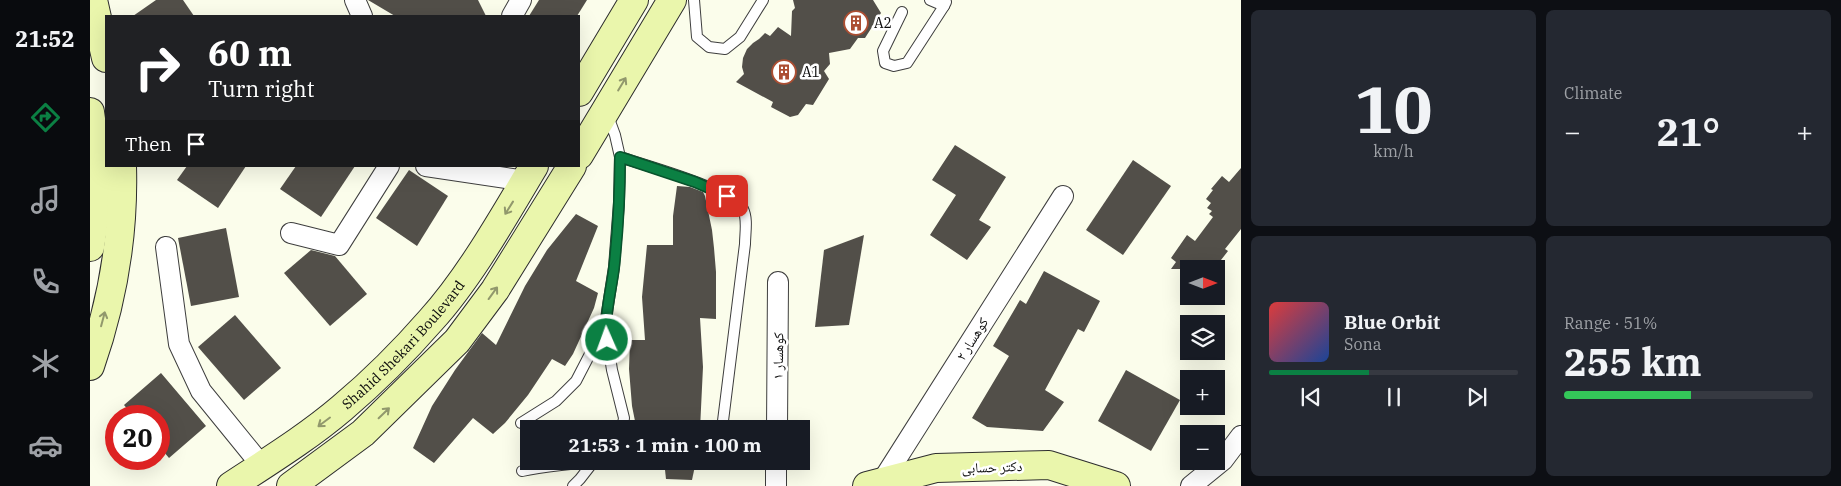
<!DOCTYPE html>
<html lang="en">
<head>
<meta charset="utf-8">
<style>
  :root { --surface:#171b24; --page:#242831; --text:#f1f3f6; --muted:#9ea1a6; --line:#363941; --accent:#0b8043 }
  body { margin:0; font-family:"IBM Plex Serif","Noto Naskh Arabic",serif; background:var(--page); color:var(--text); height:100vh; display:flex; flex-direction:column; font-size:19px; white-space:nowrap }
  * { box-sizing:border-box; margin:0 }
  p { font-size:16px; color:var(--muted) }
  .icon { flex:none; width:28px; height:28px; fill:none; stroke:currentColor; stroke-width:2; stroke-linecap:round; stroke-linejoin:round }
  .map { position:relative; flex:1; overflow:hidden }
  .side { display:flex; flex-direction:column; gap:10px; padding:10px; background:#0d0f14; width:600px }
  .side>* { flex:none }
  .banner { position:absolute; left:15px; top:15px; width:475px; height:152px; border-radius:0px; box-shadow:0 5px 20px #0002; background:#202124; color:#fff; overflow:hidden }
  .needle { width:32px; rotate:90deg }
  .buttons { position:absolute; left:1090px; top:260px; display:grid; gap:10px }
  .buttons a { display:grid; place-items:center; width:45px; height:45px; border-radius:0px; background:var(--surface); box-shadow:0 5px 20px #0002; font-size:25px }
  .speed { position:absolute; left:15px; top:405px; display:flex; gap:10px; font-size:25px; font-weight:700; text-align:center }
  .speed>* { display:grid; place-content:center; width:65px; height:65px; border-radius:50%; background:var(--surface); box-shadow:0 5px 20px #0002; line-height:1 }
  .speed .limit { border:8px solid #d22; background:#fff; color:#111 }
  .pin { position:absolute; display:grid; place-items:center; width:42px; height:42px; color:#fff; margin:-21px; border-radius:10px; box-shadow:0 2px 8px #0006 }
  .me { position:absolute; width:55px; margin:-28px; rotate:358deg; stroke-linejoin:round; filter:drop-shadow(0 0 4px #0008) }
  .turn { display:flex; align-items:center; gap:18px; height:105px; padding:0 20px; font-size:22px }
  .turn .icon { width:65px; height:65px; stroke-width:2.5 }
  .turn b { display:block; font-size:35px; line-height:42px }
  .then { display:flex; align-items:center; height:48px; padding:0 20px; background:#0003; gap:10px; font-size:19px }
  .big { font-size:38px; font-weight:700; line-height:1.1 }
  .side .card { flex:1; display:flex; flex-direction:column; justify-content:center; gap:8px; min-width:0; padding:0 18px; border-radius:8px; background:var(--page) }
  .side .dial { align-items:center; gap:0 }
  .dial b { font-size:65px; line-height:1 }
  .song { display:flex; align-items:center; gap:15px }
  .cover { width:60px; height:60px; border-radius:8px; background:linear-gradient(135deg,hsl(0 70% 55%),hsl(220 70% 35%)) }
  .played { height:5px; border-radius:2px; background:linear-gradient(90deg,var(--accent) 40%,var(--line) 40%) }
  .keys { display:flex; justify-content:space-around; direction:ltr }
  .heat { display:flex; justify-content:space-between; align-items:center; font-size:28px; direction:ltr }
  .charge { height:8px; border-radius:4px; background:linear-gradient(90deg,#34c759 51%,var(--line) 0) }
  .side .tiles { flex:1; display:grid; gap:10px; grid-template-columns:repeat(2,1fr) }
  .trip { position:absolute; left:430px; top:420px; width:290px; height:50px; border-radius:0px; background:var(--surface); box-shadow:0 5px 20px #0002; font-weight:700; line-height:50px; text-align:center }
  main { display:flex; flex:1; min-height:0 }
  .dock { display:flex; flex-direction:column; width:90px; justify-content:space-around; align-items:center; background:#090b0e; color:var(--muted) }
  .dock .icon { width:35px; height:35px }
  .dock .selected { color:var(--accent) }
  .dock b { font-size:22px; color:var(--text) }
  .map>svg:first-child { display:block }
  .building { fill:#524f49 }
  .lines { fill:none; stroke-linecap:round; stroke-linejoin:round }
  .lane-casing { stroke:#3e3e3e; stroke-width:12 }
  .street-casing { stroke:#3e3e3e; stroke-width:22 }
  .secondary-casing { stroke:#2d2d2d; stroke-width:30 }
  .lane { stroke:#fff; stroke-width:10 }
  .street { stroke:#fff; stroke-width:20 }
  .secondary { stroke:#eaf6ac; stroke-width:28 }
  .oneway { stroke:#91986c }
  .route-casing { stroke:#07532c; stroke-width:12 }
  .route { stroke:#0b8043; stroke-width:9 }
  .labels { text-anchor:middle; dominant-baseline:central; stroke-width:5; stroke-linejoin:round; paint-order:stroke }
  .poi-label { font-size:14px; fill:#0b0b0b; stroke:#fff; text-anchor:start }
  .street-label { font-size:14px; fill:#0b0b0b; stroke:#fff }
</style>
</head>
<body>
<main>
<nav class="dock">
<b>21:52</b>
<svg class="icon selected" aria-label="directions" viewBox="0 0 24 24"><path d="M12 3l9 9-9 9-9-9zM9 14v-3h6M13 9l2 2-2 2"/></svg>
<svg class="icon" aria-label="music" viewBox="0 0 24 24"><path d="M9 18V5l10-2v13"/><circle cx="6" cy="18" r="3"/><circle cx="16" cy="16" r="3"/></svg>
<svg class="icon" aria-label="phone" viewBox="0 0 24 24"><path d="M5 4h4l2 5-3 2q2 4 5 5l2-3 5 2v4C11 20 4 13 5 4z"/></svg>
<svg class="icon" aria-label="climate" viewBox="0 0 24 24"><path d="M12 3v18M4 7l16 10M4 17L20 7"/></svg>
<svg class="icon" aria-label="car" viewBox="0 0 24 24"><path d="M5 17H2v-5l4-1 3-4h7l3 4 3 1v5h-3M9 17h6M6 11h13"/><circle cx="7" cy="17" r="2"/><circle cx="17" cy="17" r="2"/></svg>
</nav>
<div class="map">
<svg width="1151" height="486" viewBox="0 0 1151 486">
  <rect width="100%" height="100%" fill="#fbfdeb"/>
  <g class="building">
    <polygon points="66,0 93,0 104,16 43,16"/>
    <polygon points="278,0 388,0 396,16 305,16"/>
    <polygon points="449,0 497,0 487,16 439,16"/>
    <polygon points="703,0 783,0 791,13 775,38 768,38 760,49 739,53 740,64 734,71 739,79 723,105 716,104 708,115 700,117 681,107 683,102 646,82 654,74 652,67 653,58 657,49 663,43 669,39 675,33 680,36 688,27 701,36 702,11 705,8"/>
    <polygon points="865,145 916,177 889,220 901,227 877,260 840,235 866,195 842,180"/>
    <polygon points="1043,160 1081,186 1033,255 996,230"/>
    <polygon points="97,166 156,166 128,208 87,180"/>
    <polygon points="206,166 265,166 231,217 190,189"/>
    <polygon points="1151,168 1151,229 1135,249 1138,251 1124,269 1081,269 1086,262 1081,258 1097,235 1105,241 1123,217 1119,214 1122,211 1117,208 1121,203 1116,199 1123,190 1121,189 1132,176 1139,182"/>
    <polygon points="319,170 358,196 327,246 286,218"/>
    <polygon points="587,186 600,187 613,192 615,196 622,230 624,248 626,272 626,319 610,318 613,367 610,429 571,429 570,420 545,421 542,406 539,369 540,340 555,340 552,297 557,245 583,245 583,216"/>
    <polygon points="486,214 508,226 486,281 508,293 504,308 483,354 475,366 462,359 438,395 415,423 403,434 383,418 344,463 323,448 342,406 365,370 392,333 406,345 435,286 457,250"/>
    <polygon points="136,228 149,297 101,306 88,238"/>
    <polygon points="774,235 759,325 725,327 734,250"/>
    <polygon points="221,250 245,256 277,294 240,326 194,273"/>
    <polygon points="954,271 1010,301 994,332 988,329 955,390 974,402 953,431 897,427 882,418 919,356 903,346 930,300 936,304"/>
    <polygon points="145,315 191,368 154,400 108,347"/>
    <polygon points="1036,370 1090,400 1061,451 1008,421"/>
    <polygon points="71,373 116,426 79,458 69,446 69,416 43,416 34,405"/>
    <polygon points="574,461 606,461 602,480 576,479"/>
  </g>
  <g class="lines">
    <g class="lane-casing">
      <g id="lane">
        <polyline points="604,0 607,37 619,47 635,49 650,37 673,0"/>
        <polyline points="840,0 854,6 856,2"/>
        <polyline points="812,12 793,51 795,63 804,66 817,63 854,6"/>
        <path d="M530 157C554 165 642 189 653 209 658 219 655 233 655 244L632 429"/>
        <polyline points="515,325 522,370 534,418 532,429"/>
        <polyline points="431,423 466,401 486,381 515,325 524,267 529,203 530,157 525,135 518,116"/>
        <path d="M432 471C454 466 477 465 500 461"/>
        <polyline points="483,486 490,479 504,461"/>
      </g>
    </g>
    <g class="street-casing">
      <g id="street">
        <polyline points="265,0 272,16"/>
        <polyline points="422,16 431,0"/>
        <polyline points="336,166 435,181"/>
        <polyline points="201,233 249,245 299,166"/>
        <polyline points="76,247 89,344 111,391 172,466"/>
        <polyline points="687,429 688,282"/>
        <polyline points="686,486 686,461"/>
        <polyline points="795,486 791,483 973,196"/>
        <polyline points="1101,486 1133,460 1151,436"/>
      </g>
    </g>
    <g class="secondary-casing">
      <g id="secondary">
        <polyline points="3,0 16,58"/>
        <polyline points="489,92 544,0"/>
        <path d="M0 112C7 156 8 202 0 247"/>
        <polyline points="489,155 582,0"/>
        <path d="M0 366C22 303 34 233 32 166"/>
        <path id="s1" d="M141 486C179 461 218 437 252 408 284 381 314 351 341 320 380 277 414 216 444 166"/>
        <polyline points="201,486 273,433 367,341 405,290 482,166"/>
        <polyline points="777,486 846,468 959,465 1026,486"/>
      </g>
    </g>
    <use href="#lane" class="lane"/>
    <use href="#street" class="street"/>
    <use href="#secondary" class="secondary"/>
  </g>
  <defs><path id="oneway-shaft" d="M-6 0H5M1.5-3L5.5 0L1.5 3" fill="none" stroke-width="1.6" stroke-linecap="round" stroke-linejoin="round" transform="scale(1.25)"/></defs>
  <g class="oneway">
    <use href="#oneway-shaft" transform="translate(532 84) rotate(-59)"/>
    <use href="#oneway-shaft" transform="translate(419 208) rotate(122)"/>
    <use href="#oneway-shaft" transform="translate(403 293) rotate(-54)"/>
    <use href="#oneway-shaft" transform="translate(13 319) rotate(-75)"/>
    <use href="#oneway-shaft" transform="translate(294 413) rotate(-44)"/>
    <use href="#oneway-shaft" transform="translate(234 422) rotate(143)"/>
  </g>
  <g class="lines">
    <g class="route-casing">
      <path id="route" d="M517 340C514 316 521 292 524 268 528 231 530 194 530 157L605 182 637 196"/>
    </g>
    <use href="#route" class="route"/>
  </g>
  <defs>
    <g id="building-ring" transform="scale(1.25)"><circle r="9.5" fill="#fff" stroke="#ac4e32" stroke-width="1.5"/><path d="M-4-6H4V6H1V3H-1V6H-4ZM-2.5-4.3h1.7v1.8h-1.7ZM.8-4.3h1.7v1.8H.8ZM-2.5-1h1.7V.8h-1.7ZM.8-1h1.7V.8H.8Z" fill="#ac4e32"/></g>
  </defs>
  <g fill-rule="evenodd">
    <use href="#building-ring" x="766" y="23"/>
    <use href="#building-ring" x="694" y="72"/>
  </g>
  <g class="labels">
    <g class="poi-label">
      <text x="784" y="23">A2</text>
      <text x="712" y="72">A1</text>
    </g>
    <g class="street-label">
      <text transform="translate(882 339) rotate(-58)">کوهسار ۲</text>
      <text stroke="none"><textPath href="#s1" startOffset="224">Shahid Shekari Boulevard</textPath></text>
      <text transform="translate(688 356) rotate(-89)">کوهسار ۱</text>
      <text transform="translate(902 467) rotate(-2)">دکتر حسابی</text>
    </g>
  </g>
</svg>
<div class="buttons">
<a><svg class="needle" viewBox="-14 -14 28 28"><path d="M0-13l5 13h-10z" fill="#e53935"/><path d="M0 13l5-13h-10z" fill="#9ea1a6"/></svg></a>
<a><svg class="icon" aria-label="layers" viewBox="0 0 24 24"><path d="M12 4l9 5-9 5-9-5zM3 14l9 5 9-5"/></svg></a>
<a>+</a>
<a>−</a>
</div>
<div class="speed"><div class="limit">20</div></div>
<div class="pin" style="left:637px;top:196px;background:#d93025"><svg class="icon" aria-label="arrive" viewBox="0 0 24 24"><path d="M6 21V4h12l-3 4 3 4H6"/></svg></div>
<svg class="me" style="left:517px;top:340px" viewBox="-20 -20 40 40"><circle r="17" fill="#0b8043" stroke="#fff" stroke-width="3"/><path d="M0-11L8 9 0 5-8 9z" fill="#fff"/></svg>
<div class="trip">21:53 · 1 min · 100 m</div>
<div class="banner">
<div class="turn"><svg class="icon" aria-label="right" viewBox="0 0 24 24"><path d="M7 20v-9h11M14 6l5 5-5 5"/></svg><div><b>60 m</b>Turn right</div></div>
<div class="then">Then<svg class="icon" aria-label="arrive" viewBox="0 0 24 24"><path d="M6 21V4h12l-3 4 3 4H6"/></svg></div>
</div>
</div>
<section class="side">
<div class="tiles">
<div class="card dial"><b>10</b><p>km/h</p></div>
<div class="card"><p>Climate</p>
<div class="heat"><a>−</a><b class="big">21°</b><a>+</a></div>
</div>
<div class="card">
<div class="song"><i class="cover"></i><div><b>Blue Orbit</b><p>Sona</p></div></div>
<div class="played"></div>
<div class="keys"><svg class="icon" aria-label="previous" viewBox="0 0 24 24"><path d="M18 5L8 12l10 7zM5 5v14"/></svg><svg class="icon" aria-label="pause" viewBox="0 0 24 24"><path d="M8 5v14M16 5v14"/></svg><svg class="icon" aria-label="next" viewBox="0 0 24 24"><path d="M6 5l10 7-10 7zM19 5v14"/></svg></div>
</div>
<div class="card"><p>Range · 51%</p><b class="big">255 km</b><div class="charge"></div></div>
</div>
</section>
</main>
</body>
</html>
